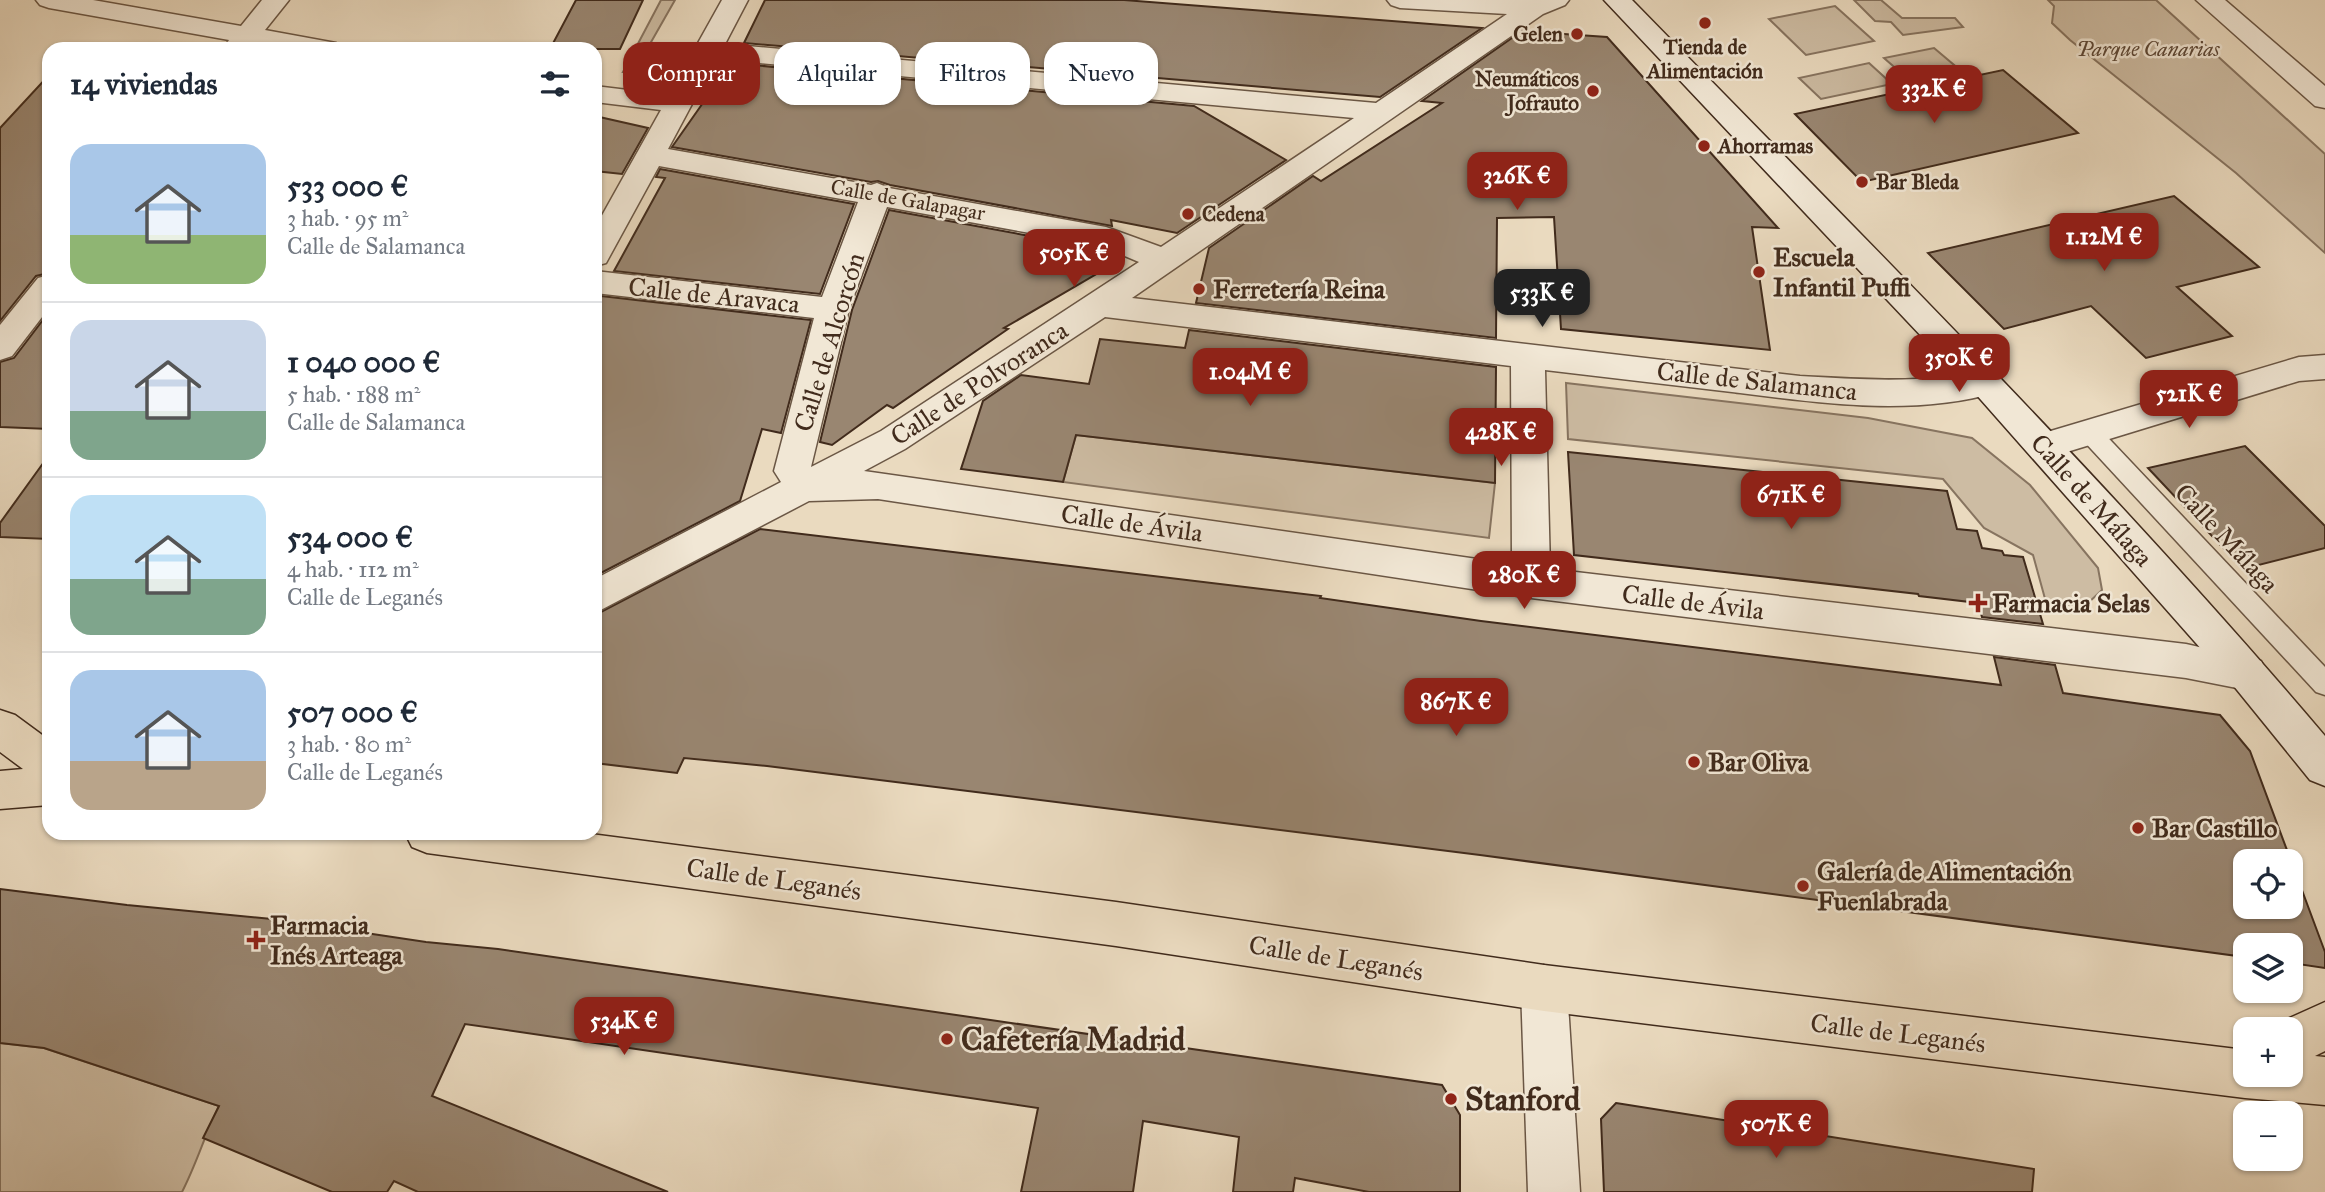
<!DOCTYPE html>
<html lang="es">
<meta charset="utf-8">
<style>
:root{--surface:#fff;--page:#f6f6f7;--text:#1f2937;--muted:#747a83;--line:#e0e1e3;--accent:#8f2418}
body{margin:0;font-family:"IM FELL Great Primer",serif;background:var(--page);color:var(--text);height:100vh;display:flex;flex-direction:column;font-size:26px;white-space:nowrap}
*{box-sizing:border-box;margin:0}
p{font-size:23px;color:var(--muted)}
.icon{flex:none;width:38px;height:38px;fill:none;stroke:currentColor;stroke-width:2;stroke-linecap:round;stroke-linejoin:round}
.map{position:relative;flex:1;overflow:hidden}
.drawer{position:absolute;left:42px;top:42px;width:560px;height:798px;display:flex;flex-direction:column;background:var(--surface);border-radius:21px;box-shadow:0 2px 5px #0004}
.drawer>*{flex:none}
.banner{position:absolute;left:623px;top:42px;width:665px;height:63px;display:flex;gap:14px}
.fabs{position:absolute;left:2233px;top:849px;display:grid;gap:14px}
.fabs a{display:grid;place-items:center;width:70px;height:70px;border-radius:14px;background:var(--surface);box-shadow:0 2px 5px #0004;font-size:35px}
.price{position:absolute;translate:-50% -60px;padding:0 16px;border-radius:14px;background:var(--accent);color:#fff;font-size:23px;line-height:46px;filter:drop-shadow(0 2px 4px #0008)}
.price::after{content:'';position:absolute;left:50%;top:42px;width:21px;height:16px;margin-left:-10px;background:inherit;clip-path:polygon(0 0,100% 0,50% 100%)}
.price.active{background:#222;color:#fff}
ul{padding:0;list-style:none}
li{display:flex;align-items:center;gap:21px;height:175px;padding:0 28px}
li+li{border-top:2px solid var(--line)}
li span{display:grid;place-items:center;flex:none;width:196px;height:140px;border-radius:21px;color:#555}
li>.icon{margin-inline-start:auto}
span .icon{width:84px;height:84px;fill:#fffc;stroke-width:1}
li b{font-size:30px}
h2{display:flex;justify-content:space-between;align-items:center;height:84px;padding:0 28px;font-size:30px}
.tag{padding:0 24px;border-radius:21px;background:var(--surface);box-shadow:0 2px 5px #0004;font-size:24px;line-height:63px}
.tag.active{background:var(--accent);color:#fff}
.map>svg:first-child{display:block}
.green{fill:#cdbca3;stroke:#877460;stroke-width:2}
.building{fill:#998671;stroke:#412b1c;stroke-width:2;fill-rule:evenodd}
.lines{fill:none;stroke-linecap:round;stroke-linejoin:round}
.service-casing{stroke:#6b5745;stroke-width:3}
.minor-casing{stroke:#6b5745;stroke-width:3}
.secondary-casing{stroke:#412b1c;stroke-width:3}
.primary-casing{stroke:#412b1c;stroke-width:3}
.service{fill:#f1e7d5;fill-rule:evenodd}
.minor{fill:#f1e7d5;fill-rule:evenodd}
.secondary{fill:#f1e7d5;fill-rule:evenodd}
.primary{fill:#eadabf;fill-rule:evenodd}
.poi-dot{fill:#8f2418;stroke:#f1e7d5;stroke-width:2.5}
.labels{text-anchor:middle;stroke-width:5;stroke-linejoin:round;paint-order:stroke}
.far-poi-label{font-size:21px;font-weight:bold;fill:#412b1c;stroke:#f1e7d5;text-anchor:start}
.far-park-label{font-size:21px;font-style:italic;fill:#5d4837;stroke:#f1e7d5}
.far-street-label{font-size:21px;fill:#412b1c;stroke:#f1e7d5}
.poi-label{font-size:26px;font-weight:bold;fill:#412b1c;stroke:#f1e7d5;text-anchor:start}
.street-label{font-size:26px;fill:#412b1c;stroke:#f1e7d5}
.near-poi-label{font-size:32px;font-weight:bold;fill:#412b1c;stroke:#f1e7d5;text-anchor:start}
</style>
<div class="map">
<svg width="2325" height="1192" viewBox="0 0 2325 1192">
<rect width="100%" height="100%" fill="#eadabf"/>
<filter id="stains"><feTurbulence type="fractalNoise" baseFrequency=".00286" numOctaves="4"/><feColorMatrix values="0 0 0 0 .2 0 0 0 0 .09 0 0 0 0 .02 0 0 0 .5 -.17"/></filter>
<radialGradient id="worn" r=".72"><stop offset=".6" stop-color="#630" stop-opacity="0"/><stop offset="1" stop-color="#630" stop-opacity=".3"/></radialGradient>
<g class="green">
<polygon points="661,0 675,0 634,72 623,72"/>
<polygon points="1854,0 1881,0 1902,18 1955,18 1963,27 1903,35 1891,22 1875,21"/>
<polygon points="2048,0 2156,0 2325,154 2325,253 2236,173 2070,40 2052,23 2054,6"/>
<polygon points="1835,6 1874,41 1806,55 1769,19"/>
<polygon points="1934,48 1960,70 1909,80 1884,58"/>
<polygon points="1869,63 1892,84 1821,99 1799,78"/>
<polygon points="1566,383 1868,418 1972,438 2030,485 2098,568 2102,590 2087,604 2047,606 2033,555 1984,528 1943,479 1568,439"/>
<polygon points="1076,435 1495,483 1489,538 1063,482"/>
<path d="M0 1043 44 1048 219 1106C205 1134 197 1163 182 1192H0Z"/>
</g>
<g class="building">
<polygon points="576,0 643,0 620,49 550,49"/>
<polygon points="765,0 1124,0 1482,28 1380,97 744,43"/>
<polygon points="1522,31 1607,37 1778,228 1752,227 1770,350 1561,329 1554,217 1497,218 1496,338 1196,303 1209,248 1313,176 1321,181 1442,103 1422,101"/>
<polygon points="731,63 1194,106 1286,160 1177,233 1111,220 1112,226 890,185 878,181 871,182 672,147"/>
<polygon points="2003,70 2078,133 1862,182 1795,114"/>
<polygon points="49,75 49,273 36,276 0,321 0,128"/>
<polygon points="595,116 648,128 622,174 595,171"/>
<polygon points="660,169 854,204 820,294 614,271 665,178 656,177"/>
<polygon points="2174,196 2259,267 2177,287 2232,336 2146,358 2091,306 2004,329 1928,253"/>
<polygon points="889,210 1100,249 1116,255 1117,262 1004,328 1008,329 893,408 887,405 832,445 820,442 852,310"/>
<polygon points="601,296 811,320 781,433 762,429 740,501 595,576 595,307"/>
<polygon points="49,312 49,429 0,427 0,362 14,358"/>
<polygon points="1189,330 1496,367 1495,483 1076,435 1063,482 961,469 983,401 1021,375 1089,384 1100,339 1185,348"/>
<polygon points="2245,446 2325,526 2325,548 2243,569 2148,468"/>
<polygon points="1568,452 1947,491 1957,529 1977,531 1982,548 2002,551 2004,555 2023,557 2043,624 1982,617 1978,603 1919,596 1918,594 1574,555"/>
<polygon points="49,455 49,539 0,537 0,523"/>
<path d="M760 529 1321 596 1320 598 1481 621 2001 685 1994 657 2055 665 2063 693 2220 715 2250 751 2325 952V968L2291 963V945H2245V957L1480 855 767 766 684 758 677 773 595 763V615ZM2245 861H2291V906H2245Z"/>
<polygon points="0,889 127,905 272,919 426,942 498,949 1442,1085 1460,1115 1460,1192 1369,1192 1295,1178 1293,1192 1233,1192 1239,1137 1143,1121 1133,1192 1021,1192 1038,1108 465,1024 432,1096 668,1192 418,1192 394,1181 387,1192 332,1192 203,1138 219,1106 44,1048 0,1043"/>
<polygon points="1616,1103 2034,1169 2032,1192 1604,1192 1601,1119"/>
</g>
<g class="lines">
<defs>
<polygon id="service" points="2088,423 2096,425 2325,667 2325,695 2316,692 2080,437 2077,431 2080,425"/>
<g id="minor">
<polygon points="36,0 93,0 241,26 262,0 289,0 265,30 336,43 339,49 281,49 254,44 250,49 223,49 229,40 49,8 40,5"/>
<path d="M722 0H748L725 44 1376 103 1507 14 1400 8 1391 5 1387 0H1569L1565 5 1543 14 1132 298 1800 376C1839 378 1877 381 1916 379 1942 378 1974 367 1998 374L2003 383 1998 392C1913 417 1818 403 1732 392 1669 385 1607 377 1545 370L1550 569 2186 644 2261 661 2267 673 2261 685 2247 690 2186 678 1531 598 878 499 809 501 595 613V579L781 482 774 471 814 318 595 293V271L822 297 858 202 659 166 606 263 595 266V228L661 110 595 102V86L669 95ZM716 59 1354 118 1161 247 1106 227 889 188 877 183 871 185 668 149ZM887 207 1101 246 1139 262 881 431 811 467 849 309ZM1105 317 1511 366 1512 564 864 471 905 449Z"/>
<polygon points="2196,0 2225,0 2325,86 2325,108 2315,106"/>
<polygon points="49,275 49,308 12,356 0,360 0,325 38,278"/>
<polygon points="2325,355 2325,379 2299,381 2044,459 2032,455 2026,446 2032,437 2044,433 2299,357"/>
<polygon points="1544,965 1561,972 1567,988 1580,1192 1528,1192 1521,988 1527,972"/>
</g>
<path id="secondary" d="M1604 0H1632C1867 241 2107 479 2325 736V786L2310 780 2233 685 1974 392Z"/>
<g id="primary">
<polygon points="0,710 15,715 49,740 49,805 0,809 0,771 23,769 0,752"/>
<polygon points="405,833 583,833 1116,902 1544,965 2245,1050 2245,1074 2291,1074 2291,1029 2272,1029 2274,1025 2325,1002 2325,1051 2315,1056 2325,1057 2325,1105 2245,1098 1544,1011 1116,946 427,853 412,847"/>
</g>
</defs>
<use href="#service" class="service-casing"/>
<use href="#minor" class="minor-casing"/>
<use href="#secondary" class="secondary-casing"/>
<use href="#primary" class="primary-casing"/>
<use href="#service" class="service"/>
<use href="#minor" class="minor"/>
<use href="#secondary" class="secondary"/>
<use href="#primary" class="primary"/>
</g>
<g class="poi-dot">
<circle cx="1705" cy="23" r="7"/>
<circle cx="1577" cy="34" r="7"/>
<circle cx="1593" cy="91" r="7"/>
<circle cx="1704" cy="146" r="7"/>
<circle cx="1862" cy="182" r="7"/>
<circle cx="1188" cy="214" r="7"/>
<circle cx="1759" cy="272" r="7"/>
<circle cx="1199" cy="289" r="7"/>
<path d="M1974.5 592.5h7v7h7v7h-7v7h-7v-7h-7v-7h7z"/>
<circle cx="1694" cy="762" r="7"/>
<circle cx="2138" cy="828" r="7"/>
<circle cx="1803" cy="886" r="7"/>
<path d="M252.5 929.5h7v7h7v7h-7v7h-7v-7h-7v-7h7z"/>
<circle cx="947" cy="1039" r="7"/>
<circle cx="1451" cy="1099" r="7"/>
</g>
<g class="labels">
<g class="far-poi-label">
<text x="1563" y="41" text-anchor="end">Gelen</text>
<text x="1705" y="54" text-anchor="middle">Tienda de<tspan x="1705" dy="24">Alimentación</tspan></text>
<text x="1579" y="86" text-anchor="end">Neumáticos<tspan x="1579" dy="24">Jofrauto</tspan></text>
<text x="1718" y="153">Ahorramas</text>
<text x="1876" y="189">Bar Bleda</text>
<text x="1202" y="221">Cedena</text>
</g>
<g class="far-park-label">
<text x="2148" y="56">Parque Canarias</text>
</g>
<g class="far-street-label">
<text transform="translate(908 200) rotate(10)" y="7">Calle de Galapagar</text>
</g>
<g class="poi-label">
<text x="1773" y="266">Escuela<tspan x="1773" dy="30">Infantil Puffi</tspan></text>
<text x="1213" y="298">Ferretería Reina</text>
<text x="1992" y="612">Farmacia Selas</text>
<text x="1708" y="771">Bar Oliva</text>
<text x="2152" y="837">Bar Castillo</text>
<text x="1817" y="880">Galería de Alimentación<tspan x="1817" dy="30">Fuenlabrada</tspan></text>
<text x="270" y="934">Farmacia<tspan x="270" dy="30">Inés Arteaga</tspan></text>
</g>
<g class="street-label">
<text transform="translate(714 295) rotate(6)" y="9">Calle de Aravaca</text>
<text transform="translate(829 342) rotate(-73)" y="9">Calle de Alcorcón</text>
<text transform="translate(1757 381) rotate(6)" y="9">Calle de Salamanca</text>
<text transform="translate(979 383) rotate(-33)" y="9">Calle de Polvoranca</text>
<text transform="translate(2092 500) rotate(48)" y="9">Calle de Málaga</text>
<text transform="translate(1132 523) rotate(8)" y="9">Calle de Ávila</text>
<text transform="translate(2227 538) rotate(47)" y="9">Calle Málaga</text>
<text transform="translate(1693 602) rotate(7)" y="9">Calle de Ávila</text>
<text transform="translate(774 879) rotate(8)" y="9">Calle de Leganés</text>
<text transform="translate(1336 958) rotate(9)" y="9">Calle de Leganés</text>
<text transform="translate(1898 1033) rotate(7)" y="9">Calle de Leganés</text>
</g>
<g class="near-poi-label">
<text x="961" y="1050">Cafetería Madrid</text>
<text x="1465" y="1110">Stanford</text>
</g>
</g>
<rect width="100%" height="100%" filter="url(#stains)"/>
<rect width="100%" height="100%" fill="url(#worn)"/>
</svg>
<div class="fabs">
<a><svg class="icon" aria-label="locate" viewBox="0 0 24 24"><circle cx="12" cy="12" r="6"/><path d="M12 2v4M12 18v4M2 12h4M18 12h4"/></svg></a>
<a><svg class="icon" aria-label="layers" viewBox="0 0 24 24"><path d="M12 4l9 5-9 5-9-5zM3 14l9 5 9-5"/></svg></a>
<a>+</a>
<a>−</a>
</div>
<b class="price" style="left:1934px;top:125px">332K €</b>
<b class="price" style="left:1517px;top:212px">326K €</b>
<b class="price" style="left:2104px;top:273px">1.12M €</b>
<b class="price" style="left:1074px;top:289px">505K €</b>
<b class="price active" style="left:1542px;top:329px">533K €</b>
<b class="price" style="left:1959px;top:394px">350K €</b>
<b class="price" style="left:1250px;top:408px">1.04M €</b>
<b class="price" style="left:2189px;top:430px">521K €</b>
<b class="price" style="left:1501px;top:468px">428K €</b>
<b class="price" style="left:1791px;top:531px">671K €</b>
<b class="price" style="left:1524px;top:611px">280K €</b>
<b class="price" style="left:1456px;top:738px">867K €</b>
<b class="price" style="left:624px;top:1057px">534K €</b>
<b class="price" style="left:1776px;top:1160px">507K €</b>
<div class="banner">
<a class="tag active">Comprar</a>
<a class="tag">Alquilar</a>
<a class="tag">Filtros</a>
<a class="tag">Nuevo</a>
</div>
<section class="drawer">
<h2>14 viviendas<svg class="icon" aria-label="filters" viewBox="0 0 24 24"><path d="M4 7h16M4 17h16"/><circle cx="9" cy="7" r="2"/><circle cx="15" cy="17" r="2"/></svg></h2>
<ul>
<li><span style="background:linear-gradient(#a9c7e8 65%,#8fb573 0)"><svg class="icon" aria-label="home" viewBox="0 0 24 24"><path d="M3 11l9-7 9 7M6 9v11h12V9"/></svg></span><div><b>533 000 €</b><p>3 hab. · 95 m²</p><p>Calle de Salamanca</p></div></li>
<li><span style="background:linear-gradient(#c9d6e8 65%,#7fa58c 0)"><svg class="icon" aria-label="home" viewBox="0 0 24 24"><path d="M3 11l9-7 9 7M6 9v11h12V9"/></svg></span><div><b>1 040 000 €</b><p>5 hab. · 188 m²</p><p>Calle de Salamanca</p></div></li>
<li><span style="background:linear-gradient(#bfe0f5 60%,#7fa58c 0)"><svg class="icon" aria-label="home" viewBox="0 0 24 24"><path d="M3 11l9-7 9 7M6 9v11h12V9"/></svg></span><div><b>534 000 €</b><p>4 hab. · 112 m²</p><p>Calle de Leganés</p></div></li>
<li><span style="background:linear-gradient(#a9c7e8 65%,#b9a48a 0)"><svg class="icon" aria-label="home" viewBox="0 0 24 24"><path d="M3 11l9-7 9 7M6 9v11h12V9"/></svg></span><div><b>507 000 €</b><p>3 hab. · 80 m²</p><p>Calle de Leganés</p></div></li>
</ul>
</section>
</div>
